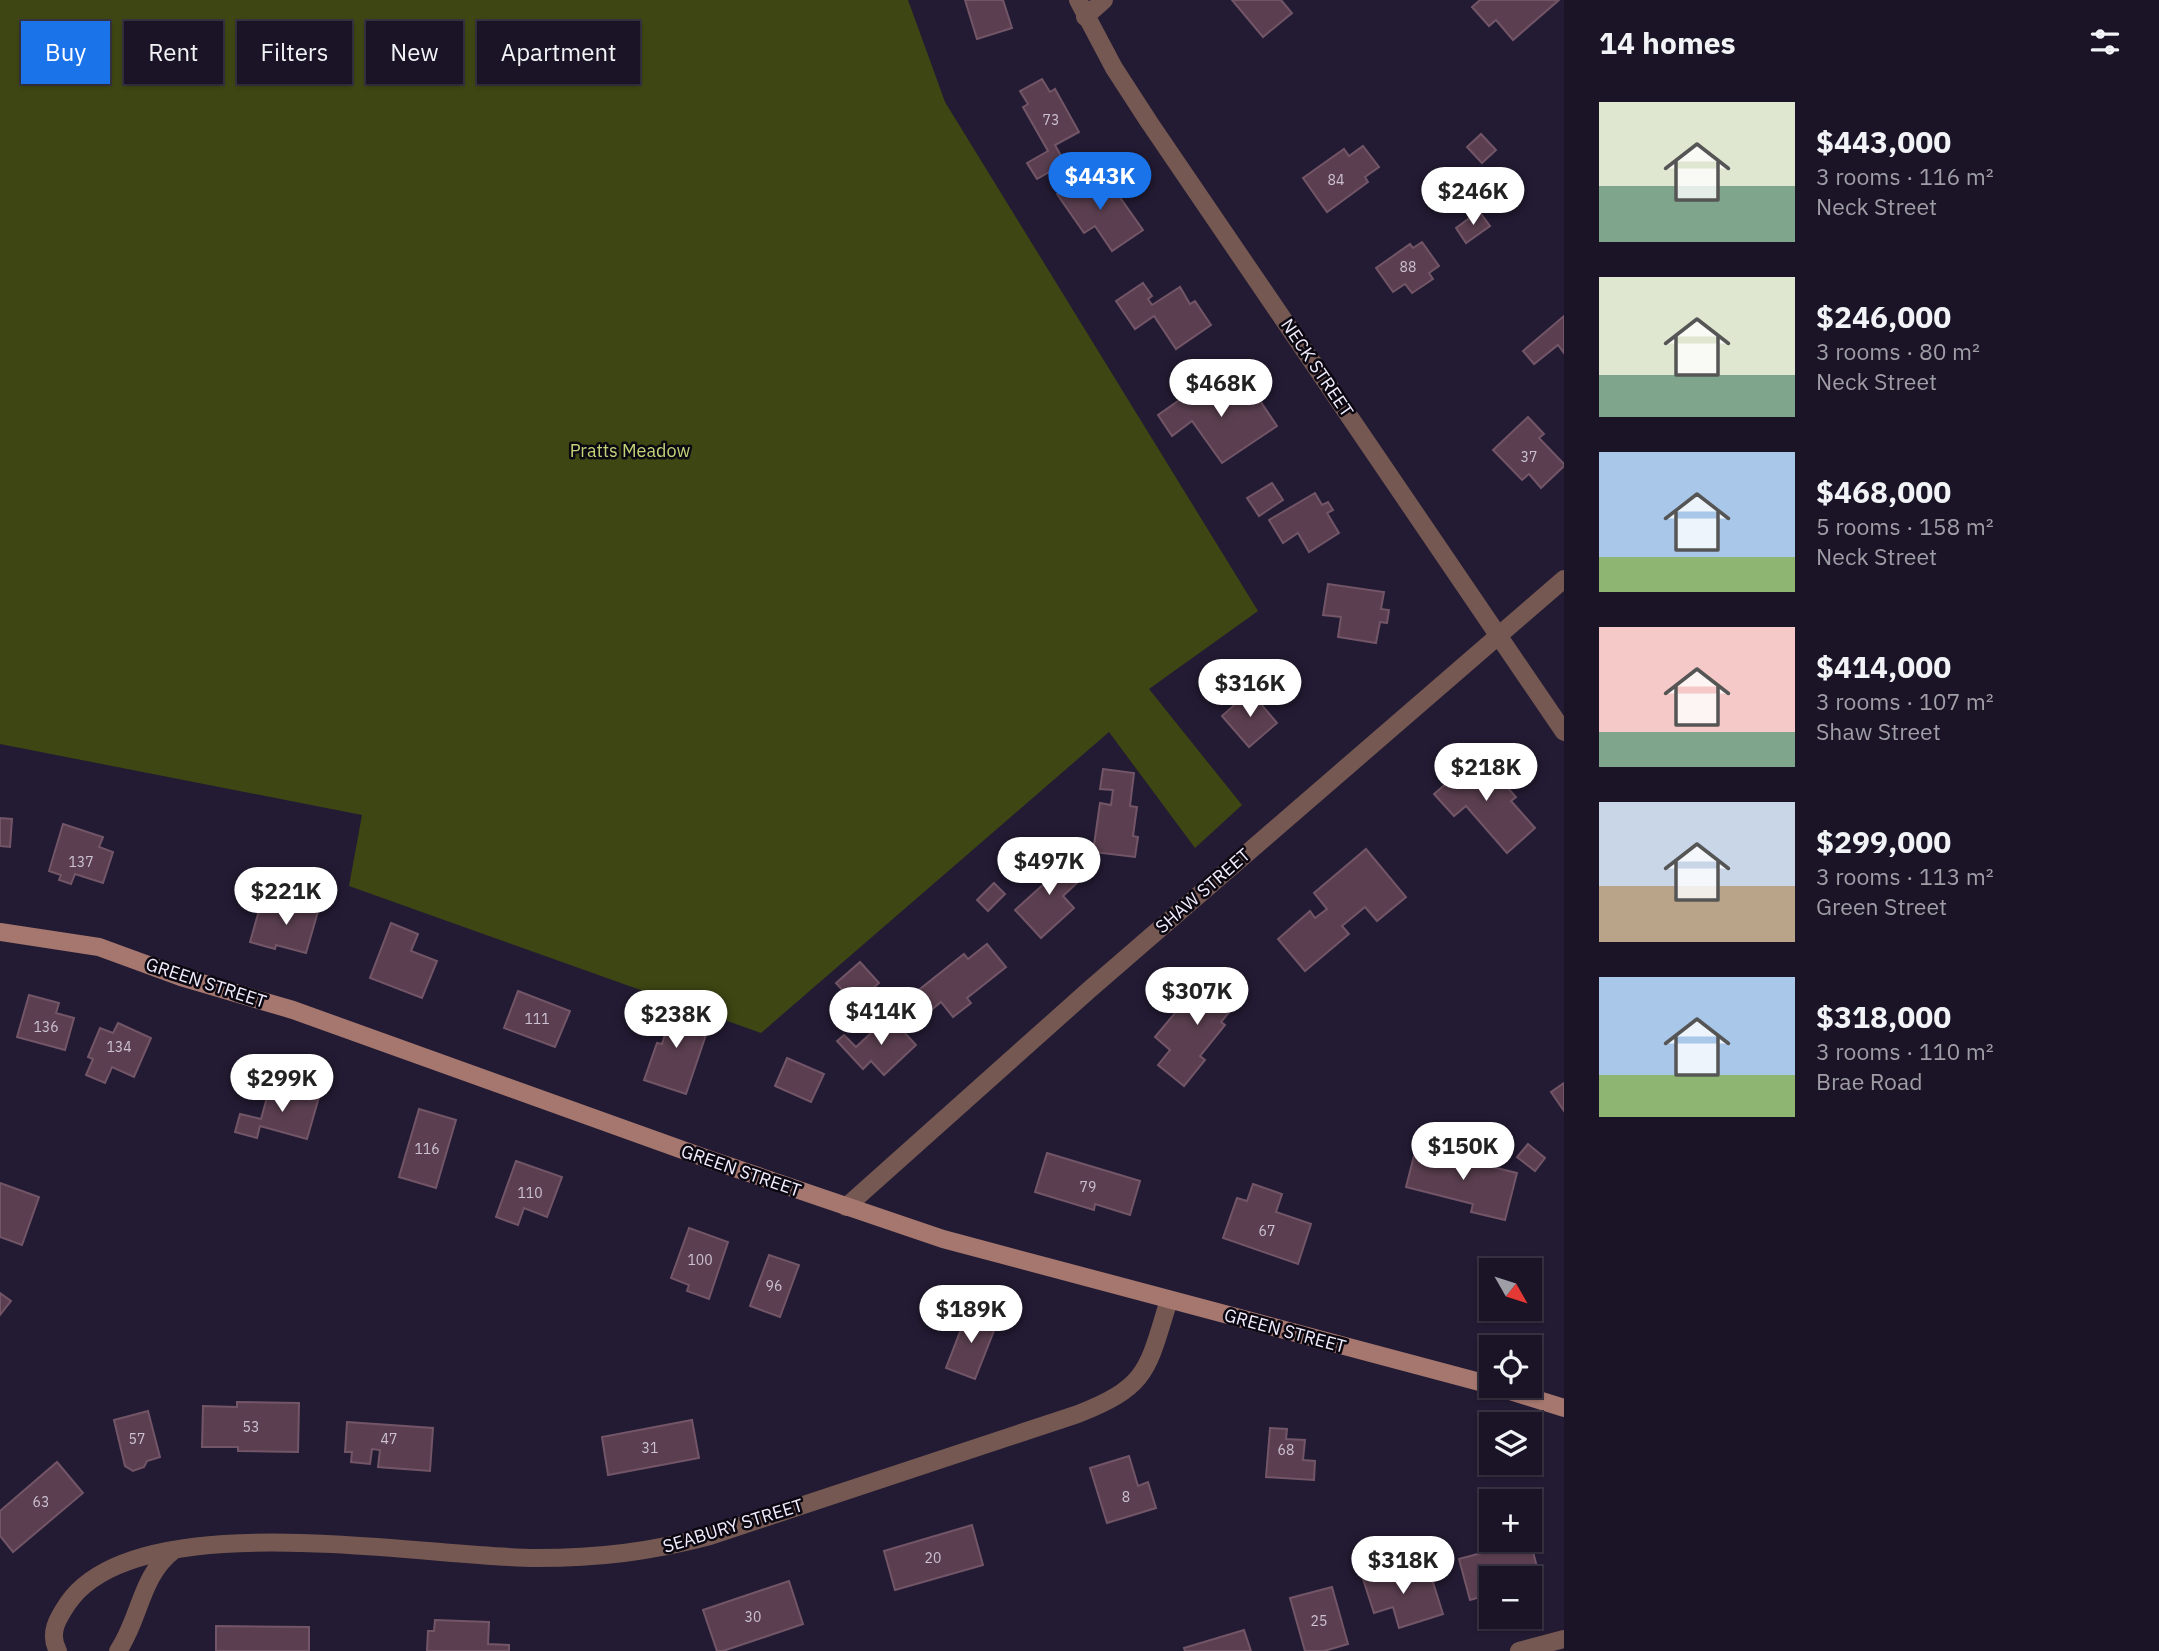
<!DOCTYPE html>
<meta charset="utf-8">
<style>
:root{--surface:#1a1426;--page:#231d2e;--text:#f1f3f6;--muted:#9f9ea7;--line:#383343;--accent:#1a73e8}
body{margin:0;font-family:"IBM Plex Sans",sans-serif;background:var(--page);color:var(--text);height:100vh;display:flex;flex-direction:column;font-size:26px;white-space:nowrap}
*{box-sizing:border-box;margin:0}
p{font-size:23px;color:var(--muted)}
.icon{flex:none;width:38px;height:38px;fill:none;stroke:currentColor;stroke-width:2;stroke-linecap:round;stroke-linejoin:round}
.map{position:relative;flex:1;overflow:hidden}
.side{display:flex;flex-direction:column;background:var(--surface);width:595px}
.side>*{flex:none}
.guide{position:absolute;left:21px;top:21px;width:665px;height:63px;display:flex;gap:14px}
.needle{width:46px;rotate:129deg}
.fabs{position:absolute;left:1479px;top:1258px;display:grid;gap:14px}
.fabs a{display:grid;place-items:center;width:63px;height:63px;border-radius:0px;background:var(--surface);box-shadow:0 2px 5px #0004,0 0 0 2px var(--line);font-size:35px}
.price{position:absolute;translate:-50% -60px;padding:0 16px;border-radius:24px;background:#fff;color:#222;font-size:23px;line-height:46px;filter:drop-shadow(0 2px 4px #0008)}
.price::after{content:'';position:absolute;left:50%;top:42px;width:21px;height:16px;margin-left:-10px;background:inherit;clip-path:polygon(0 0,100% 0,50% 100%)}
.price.current{background:var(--accent);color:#fff}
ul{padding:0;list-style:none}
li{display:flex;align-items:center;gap:21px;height:175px;padding:0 35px}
li span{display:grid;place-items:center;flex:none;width:196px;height:140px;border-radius:0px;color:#555}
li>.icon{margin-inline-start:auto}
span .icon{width:84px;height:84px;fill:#fffc;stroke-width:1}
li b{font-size:30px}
h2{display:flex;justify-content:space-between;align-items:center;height:84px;padding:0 35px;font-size:30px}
.tag{padding:0 24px;border-radius:0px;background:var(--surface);box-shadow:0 2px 5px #0004,0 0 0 2px var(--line);font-size:24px;line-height:63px}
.tag.current{background:var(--accent);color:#fff}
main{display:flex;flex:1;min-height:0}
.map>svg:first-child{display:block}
.green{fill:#3e4613}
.building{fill:#5b3f50;stroke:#725566;stroke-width:2}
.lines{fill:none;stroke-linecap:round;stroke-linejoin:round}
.street{stroke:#755852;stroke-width:18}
.secondary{stroke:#a5776f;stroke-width:18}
.labels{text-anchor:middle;stroke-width:5;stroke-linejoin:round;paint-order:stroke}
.number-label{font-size:14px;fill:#ccc2d2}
.street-label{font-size:18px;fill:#f2edfe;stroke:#0b0812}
.park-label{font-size:18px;fill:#c3d377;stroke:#0b0812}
</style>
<main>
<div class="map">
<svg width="1564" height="1651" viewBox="0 0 1564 1651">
<rect width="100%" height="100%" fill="#231b33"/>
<polygon class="green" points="0,0 908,0 945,102 1258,611 1149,689 1242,805 1195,848 1109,732 761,1033 349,886 362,815 0,744"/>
<g class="building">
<polygon points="965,0 1003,0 1012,28 977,39"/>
<polygon points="1232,0 1281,0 1292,13 1263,37"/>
<polygon points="1480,0 1559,0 1513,40 1496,20 1489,26 1472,7"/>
<polygon points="1042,79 1050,92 1055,89 1079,132 1055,145 1065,163 1037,179 1027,163 1048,151 1023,107 1028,104 1020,91"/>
<polygon points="1481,134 1496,150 1482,163 1467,147"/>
<polygon points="1363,146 1379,167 1365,177 1368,182 1327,212 1303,178 1344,149 1349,156"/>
<polygon points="1089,172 1105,196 1114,189 1143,230 1112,251 1095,226 1084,233 1057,194"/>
<polygon points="1479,211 1490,226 1466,243 1456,228"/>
<polygon points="1422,242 1439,266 1429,273 1433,279 1412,293 1405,284 1393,292 1376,268 1410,244 1413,248"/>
<polygon points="1143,283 1152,296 1148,299 1152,305 1180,287 1190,304 1195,301 1211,325 1176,349 1154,316 1135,329 1116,301"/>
<polygon points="1564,316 1564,353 1558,345 1534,364 1523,351"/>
<polygon points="1208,380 1218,396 1214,398 1220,406 1250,386 1277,426 1222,463 1192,421 1172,436 1158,415"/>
<polygon points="1528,417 1544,434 1539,438 1564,464 1564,466 1541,488 1529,474 1522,480 1493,450"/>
<polygon points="1272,483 1283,500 1259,516 1247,498"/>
<polygon points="1315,493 1322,505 1328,502 1333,510 1327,513 1339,533 1309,552 1298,533 1283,543 1269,520"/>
<polygon points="1328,584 1384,592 1381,609 1389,610 1387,623 1380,622 1376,643 1338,637 1341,617 1323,615"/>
<polygon points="1250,691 1277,723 1249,747 1222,716"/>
<polygon points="1479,755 1516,797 1511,801 1535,828 1507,853 1466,806 1454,816 1434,794"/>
<polygon points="1103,769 1134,773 1130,806 1137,807 1133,836 1138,837 1135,857 1093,852 1100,803 1111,805 1113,790 1100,789"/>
<polygon points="0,818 12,819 10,847 0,846"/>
<polygon points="63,824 103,837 99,847 113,852 103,883 75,874 71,884 59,880 61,875 49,871"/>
<polygon points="1366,849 1406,897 1377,921 1365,907 1342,926 1349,934 1305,971 1278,939 1310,911 1315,918 1327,909 1314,893"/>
<polygon points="1052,852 1079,881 1063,896 1074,908 1041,938 1015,910 1046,882 1034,869"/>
<polygon points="994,883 1005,894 988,911 977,900"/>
<polygon points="294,900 319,908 306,953 276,945 275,949 250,942 260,907 289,915"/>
<polygon points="391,923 418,934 411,951 437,961 422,998 370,978"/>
<polygon points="987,944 1006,967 967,998 971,1003 953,1017 941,1002 930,1011 915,993 964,954 968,959"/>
<polygon points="860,962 879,983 855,1004 836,983"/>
<polygon points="1216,971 1244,994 1221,1022 1225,1025 1200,1056 1205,1060 1184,1086 1158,1065 1170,1050 1155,1037 1190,995 1194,999"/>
<polygon points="518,991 570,1011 555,1047 504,1028"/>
<polygon points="29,995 59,1003 56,1013 74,1018 65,1050 17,1037"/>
<polygon points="674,1011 710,1023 686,1094 644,1080 657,1043 662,1044 665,1034 645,1028 650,1013 671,1020"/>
<polygon points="889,1016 916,1045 884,1075 871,1061 863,1069 837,1041 844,1035 856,1047"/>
<polygon points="118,1023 151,1038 134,1077 112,1067 105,1083 86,1075 93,1059 88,1057 100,1028 113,1033"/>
<polygon points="787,1058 824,1074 811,1102 775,1086"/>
<polygon points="271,1083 319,1097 307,1139 260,1126 257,1138 235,1132 240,1114 261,1119"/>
<polygon points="1564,1083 1564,1111 1551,1092"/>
<polygon points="419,1109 456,1120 436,1188 399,1177"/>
<polygon points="1528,1144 1545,1158 1535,1171 1517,1157"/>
<polygon points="1416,1148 1517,1173 1505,1220 1471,1212 1473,1204 1406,1187"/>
<polygon points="1047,1153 1140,1181 1130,1215 1095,1204 1094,1210 1035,1192"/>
<polygon points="516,1161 562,1177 547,1217 524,1208 518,1225 496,1217"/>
<polygon points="0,1183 39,1197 22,1245 0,1237"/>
<polygon points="1253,1184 1282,1194 1276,1212 1311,1224 1298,1264 1223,1238 1237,1198 1247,1201"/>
<polygon points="689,1228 728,1242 709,1299 687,1291 689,1285 671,1278"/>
<polygon points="769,1255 799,1265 780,1317 750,1306"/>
<polygon points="0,1293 11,1301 0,1315"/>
<polygon points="968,1311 997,1323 975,1379 946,1368"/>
<polygon points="237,1402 299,1403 298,1452 238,1451 238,1447 202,1447 203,1406 237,1407"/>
<polygon points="148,1411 160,1457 147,1461 144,1467 133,1471 125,1466 114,1420"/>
<polygon points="692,1420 699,1458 608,1475 602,1437"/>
<polygon points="347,1422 433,1428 430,1471 378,1467 380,1450 372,1449 370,1464 351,1462 352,1452 345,1452"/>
<polygon points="1270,1428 1287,1429 1286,1439 1305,1440 1303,1460 1315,1461 1314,1480 1266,1477"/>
<polygon points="1129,1456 1138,1486 1148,1482 1156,1508 1107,1523 1090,1468"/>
<polygon points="57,1462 83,1493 13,1552 0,1536 0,1511"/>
<polygon points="972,1525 983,1565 895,1590 884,1551"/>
<polygon points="1530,1540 1539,1575 1524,1578 1491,1578 1491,1594 1470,1600 1459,1559"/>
<polygon points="1404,1566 1409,1583 1431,1576 1443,1614 1399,1628 1393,1607 1374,1613 1363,1579"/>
<polygon points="789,1581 803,1624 723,1651 717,1651 703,1610"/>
<polygon points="1332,1587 1348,1644 1324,1651 1305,1651 1290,1598"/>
<polygon points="435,1620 489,1622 488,1644 509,1645 509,1651 427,1651 428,1631 434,1631"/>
<polygon points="216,1626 309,1627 309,1651 216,1651"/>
<polygon points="1244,1630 1251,1651 1185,1651 1184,1648"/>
</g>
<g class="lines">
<g class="street">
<polyline points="1078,0 1114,68 1149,122 1564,732"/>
<polyline points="1085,17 1104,0"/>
<polyline points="846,1207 1089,990 1564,579"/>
<path d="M58 1651C48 1633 58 1618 68 1603 138 1502 426 1558 536 1558 599 1558 649 1552 710 1536L1078 1414C1149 1386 1147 1370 1169 1300"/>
<path d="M118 1651C141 1617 140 1576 174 1550"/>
<polyline points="1519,1651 1564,1639"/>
</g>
<g class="secondary">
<polyline points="0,932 99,947 181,977 293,1010 705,1158 943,1239 1491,1385"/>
<polyline points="1494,1386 1564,1408"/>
</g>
</g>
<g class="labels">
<g class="number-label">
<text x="1051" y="125">73</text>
<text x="1336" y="185">84</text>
<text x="1408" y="272">88</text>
<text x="1529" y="462">37</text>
<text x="81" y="867">137</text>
<text x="537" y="1024">111</text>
<text x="46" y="1032">136</text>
<text x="119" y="1052">134</text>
<text x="427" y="1154">116</text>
<text x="1088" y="1192">79</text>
<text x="530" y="1198">110</text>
<text x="1267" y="1236">67</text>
<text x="700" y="1265">100</text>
<text x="774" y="1291">96</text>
<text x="251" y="1432">53</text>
<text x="137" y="1444">57</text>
<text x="389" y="1444">47</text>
<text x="650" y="1453">31</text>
<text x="1286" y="1455">68</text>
<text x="1126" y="1502">8</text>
<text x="41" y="1507">63</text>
<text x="933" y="1563">20</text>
<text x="753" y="1622">30</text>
<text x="1319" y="1626">25</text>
</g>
<g class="street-label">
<text transform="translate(1317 368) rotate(56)" y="6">NECK STREET</text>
<text transform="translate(1203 891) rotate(-41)" y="6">SHAW STREET</text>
<text transform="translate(206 983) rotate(18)" y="6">GREEN STREET</text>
<text transform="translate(741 1171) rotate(19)" y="6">GREEN STREET</text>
<text transform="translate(1285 1331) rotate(15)" y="6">GREEN STREET</text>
<text transform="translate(733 1526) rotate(-17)" y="6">SEABURY STREET</text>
</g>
<g class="park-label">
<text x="630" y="457">Pratts Meadow</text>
</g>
</g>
</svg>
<div class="fabs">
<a><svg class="needle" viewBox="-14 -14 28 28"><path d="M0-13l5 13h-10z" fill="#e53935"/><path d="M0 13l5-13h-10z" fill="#9f9ea7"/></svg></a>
<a><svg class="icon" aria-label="locate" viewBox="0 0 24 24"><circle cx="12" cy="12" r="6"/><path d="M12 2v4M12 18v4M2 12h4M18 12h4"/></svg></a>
<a><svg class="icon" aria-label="layers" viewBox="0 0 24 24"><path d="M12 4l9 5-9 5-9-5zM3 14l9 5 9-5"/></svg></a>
<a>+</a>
<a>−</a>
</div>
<b class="price current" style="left:1100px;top:212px">$443K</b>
<b class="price" style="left:1473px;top:227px">$246K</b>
<b class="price" style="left:1221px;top:419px">$468K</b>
<b class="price" style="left:1250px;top:719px">$316K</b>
<b class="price" style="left:1486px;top:803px">$218K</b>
<b class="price" style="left:1049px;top:897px">$497K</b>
<b class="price" style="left:286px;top:927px">$221K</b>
<b class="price" style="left:1197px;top:1027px">$307K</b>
<b class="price" style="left:881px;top:1047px">$414K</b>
<b class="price" style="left:676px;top:1050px">$238K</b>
<b class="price" style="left:282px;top:1114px">$299K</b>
<b class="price" style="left:1463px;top:1182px">$150K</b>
<b class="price" style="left:971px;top:1345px">$189K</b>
<b class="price" style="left:1403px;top:1596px">$318K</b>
<div class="guide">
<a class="tag current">Buy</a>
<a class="tag">Rent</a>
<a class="tag">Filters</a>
<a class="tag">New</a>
<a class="tag">Apartment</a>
</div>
</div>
<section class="side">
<h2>14 homes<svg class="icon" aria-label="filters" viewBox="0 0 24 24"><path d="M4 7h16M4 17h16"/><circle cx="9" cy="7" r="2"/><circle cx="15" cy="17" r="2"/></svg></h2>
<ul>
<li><span style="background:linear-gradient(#dfe7d0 60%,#7fa58c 0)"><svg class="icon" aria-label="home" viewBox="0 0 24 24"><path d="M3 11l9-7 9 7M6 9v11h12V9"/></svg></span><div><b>$443,000</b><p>3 rooms · 116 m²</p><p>Neck Street</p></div></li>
<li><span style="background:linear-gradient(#dfe7d0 70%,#7fa58c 0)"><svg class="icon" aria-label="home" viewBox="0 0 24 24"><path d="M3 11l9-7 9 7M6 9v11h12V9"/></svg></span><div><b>$246,000</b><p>3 rooms · 80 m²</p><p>Neck Street</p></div></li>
<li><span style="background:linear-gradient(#a9c7e8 75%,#8fb573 0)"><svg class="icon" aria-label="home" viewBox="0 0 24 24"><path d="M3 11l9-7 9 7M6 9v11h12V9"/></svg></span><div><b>$468,000</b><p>5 rooms · 158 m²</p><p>Neck Street</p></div></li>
<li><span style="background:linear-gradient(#f6c9c9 75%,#7fa58c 0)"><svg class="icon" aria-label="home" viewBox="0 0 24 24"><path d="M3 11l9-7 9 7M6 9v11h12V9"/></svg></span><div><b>$414,000</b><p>3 rooms · 107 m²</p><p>Shaw Street</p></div></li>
<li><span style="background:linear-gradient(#c9d6e8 60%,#b9a48a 0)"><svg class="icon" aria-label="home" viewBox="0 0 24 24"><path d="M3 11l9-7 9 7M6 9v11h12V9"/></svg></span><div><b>$299,000</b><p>3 rooms · 113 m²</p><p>Green Street</p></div></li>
<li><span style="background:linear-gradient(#a9c7e8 70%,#8fb573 0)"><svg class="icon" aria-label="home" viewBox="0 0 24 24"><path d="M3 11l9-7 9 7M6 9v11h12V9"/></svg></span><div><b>$318,000</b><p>3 rooms · 110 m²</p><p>Brae Road</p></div></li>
</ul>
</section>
</main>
